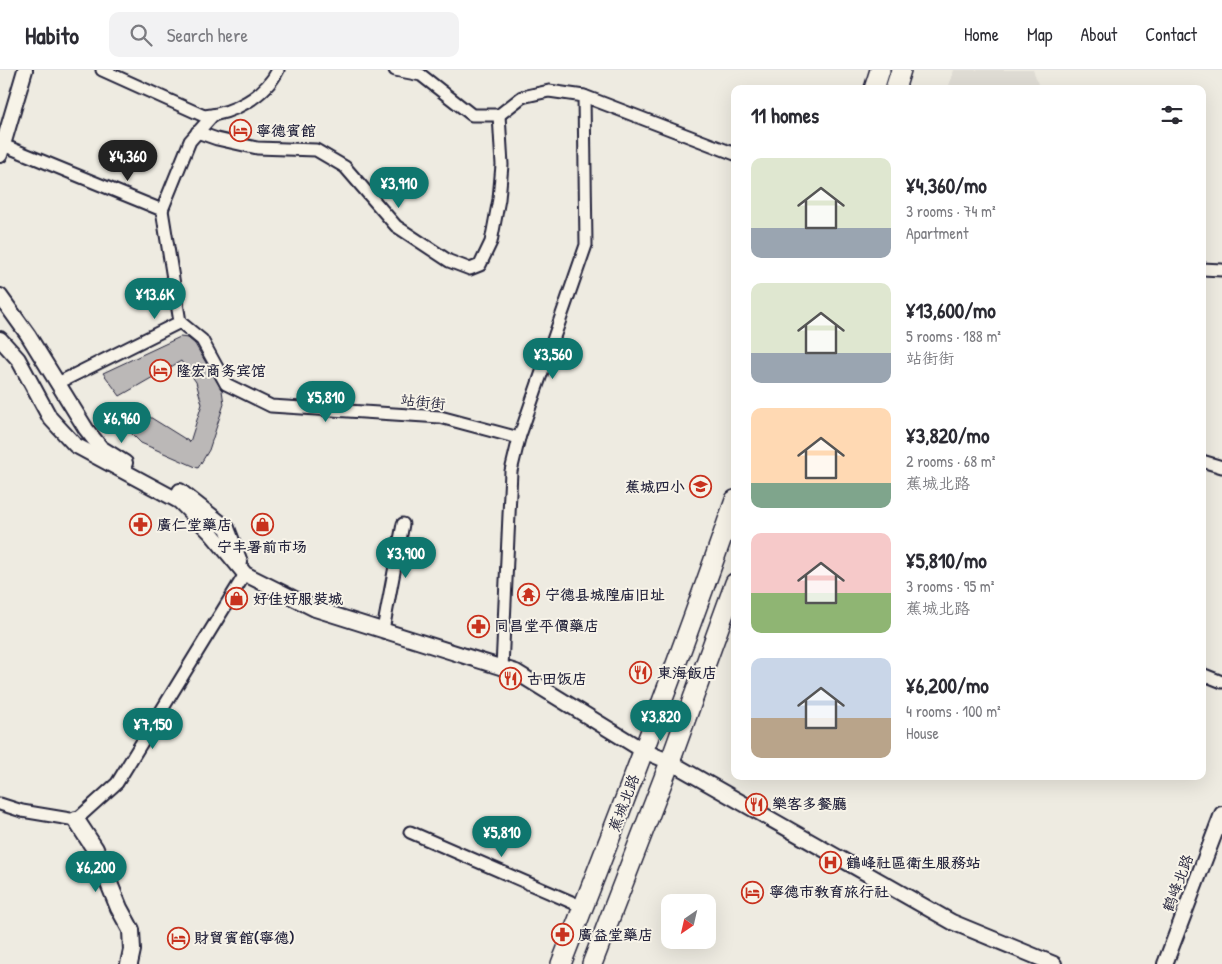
<!DOCTYPE html>
<meta charset="utf-8">
<style>
:root{--surface:#fff;--page:#f2f2f3;--text:#2b2b33;--muted:#7c7c81;--line:#e1e1e2;--accent:#0f766e}
body{margin:0;font-family:"Patrick Hand","LXGW WenKai TC",sans-serif;background:var(--page);color:var(--text);height:100vh;display:flex;flex-direction:column;font-size:19px;white-space:nowrap}
*{box-sizing:border-box;margin:0}
p{font-size:16px;color:var(--muted)}
.icon{flex:none;width:28px;height:28px;fill:none;stroke:currentColor;stroke-width:2;stroke-linecap:round;stroke-linejoin:round}
.map{position:relative;flex:1;overflow:hidden}
.details{position:absolute;left:731px;top:15px;width:475px;height:695px;display:flex;flex-direction:column;background:var(--surface);border-radius:10px;box-shadow:0 5px 20px #0002}
.details>*{flex:none}
.needle{width:32px;rotate:214deg}
.buttons{position:absolute;left:661px;top:824px;display:grid;gap:10px}
.buttons a{display:grid;place-items:center;width:55px;height:55px;border-radius:10px;background:var(--surface);box-shadow:0 5px 20px #0002;font-size:25px}
.price{position:absolute;translate:-50% -42px;padding:0 11px;border-radius:18px;background:var(--accent);color:#fff;font-size:16px;line-height:32px;filter:drop-shadow(0 1px 2px #0008)}
.price::after{content:'';position:absolute;left:50%;top:30px;width:15px;height:11px;margin-left:-8px;background:inherit;clip-path:polygon(0 0,100% 0,50% 100%)}
.price.current{background:#222;color:#fff}
ul{padding:0;list-style:none}
li{display:flex;align-items:center;gap:15px;height:125px;padding:0 20px}
li span{display:grid;place-items:center;flex:none;width:140px;height:100px;border-radius:10px;color:#555}
li>.icon{margin-inline-start:auto}
span .icon{width:60px;height:60px;fill:#fffc;stroke-width:1}
li b{font-size:21px}
h2{display:flex;justify-content:space-between;align-items:center;height:60px;padding:0 20px;font-size:21px}
header{display:flex;align-items:center;gap:30px;box-sizing:border-box;height:70px;padding:0 25px;background:var(--surface);border-bottom:1px solid var(--line)}
header strong{font-size:24px}
nav{display:flex;gap:28px;margin-inline-start:auto;font-size:18px}
.search{width:350px;height:45px;background:var(--page);display:flex;align-items:center;gap:12px;box-sizing:border-box;padding:0 18px;border-radius:10px;color:var(--muted);font-size:19px}
.map>svg:first-child{display:block}
.built{fill:#dfdcd4}
.building{fill:#bbb8b7;stroke:#22223b}
.lines{fill:none;stroke-linecap:round;stroke-linejoin:round}
.minor-casing{stroke:#22223b;stroke-width:15}
.tertiary-casing{stroke:#22223b;stroke-width:18}
.secondary-casing{stroke:#22223b;stroke-width:20}
.trunk-casing{stroke:#22223b;stroke-width:22}
.minor{stroke:#f7f3e8;stroke-width:11}
.tertiary{stroke:#f7f3e8;stroke-width:14}
.secondary{stroke:#f7f3e8;stroke-width:16}
.trunk{stroke:#f7f3e8;stroke-width:19}
.labels{text-anchor:middle;stroke-width:4;stroke-linejoin:round;paint-order:stroke}
.poi-label{font-size:15px;font-weight:bold;fill:#22223b;stroke:#f7f3e8;text-anchor:start}
.street-label{font-size:15px;fill:#22223b;stroke:#f7f3e8}
</style>
<header>
<strong>Habito</strong>
<div class="search"><svg class="icon" aria-label="search" viewBox="0 0 24 24"><circle cx="10" cy="10" r="6"/><path d="M15 15l6 6"/></svg>Search here</div>
<nav><a>Home</a><a>Map</a><a>About</a><a>Contact</a></nav>
</header>
<div class="map">
<svg width="1222" height="894" viewBox="0 0 1222 894">
<rect width="100%" height="100%" fill="#eeebe1"/>
<filter id="ink" filterUnits="userSpaceOnUse"><feTurbulence type="fractalNoise" baseFrequency=".02" numOctaves="2"/><feDisplacementMap in="SourceGraphic" scale="10" xChannelSelector="R" yChannelSelector="G"/><feConvolveMatrix kernelMatrix="1 2 1 2 8 2 1 2 1" color-interpolation-filters="sRGB"/></filter>
<g filter="url(#ink)">
<polygon class="built" points="954,0 1033,0 1040,19 948,19"/>
<polygon class="building" points="180,267 188,268 195,274 222,320 224,334 209,380 198,398 141,373 116,348 129,334 190,372 202,334 196,312 181,291 120,326 103,303"/>
<g class="lines">
<defs>
<g id="minor">
<path d="M102 0 204 46C233 44 265 26 278 0"/>
<polyline points="395,0 421,5 472,45 499,45 522,27 549,21 584,26 735,84"/>
<polyline points="197,62 217,69 257,78 316,80 345,97 396,156 449,191 470,199 480,195 491,172 499,129 502,95 499,45"/>
<polyline points="3,75 162,140 190,71 213,45"/>
<polyline points="1202,199 1222,200"/>
<polyline points="180,252 202,270 226,314 271,336 440,347 519,368"/>
<polyline points="58,313 180,252 162,140"/>
<polyline points="1202,391 1222,397"/>
<polyline points="383,560 403,454"/>
<polyline points="502,598 511,401 519,368 586,175 584,26"/>
<polyline points="1202,604 1222,612"/>
<polyline points="0,734 22,741 76,750 117,713 245,504"/>
<polyline points="410,762 583,837"/>
</g>
<g id="tertiary">
<polyline points="0,85 25,0"/>
<polyline points="0,226 28,265 86,359 101,378 125,393"/>
<polyline points="0,269 18,289 50,348 75,375 179,431 211,463 245,504 315,539 516,602 644,681 670,692 952,852 1054,894"/>
<polyline points="180,421 227,458 240,492"/>
<polyline points="1165,894 1222,744"/>
</g>
<polyline id="secondary" points="76,750 95,779 119,838 131,860 132,880 129,894"/>
<g id="trunk">
<polyline points="874,19 880,0"/>
<polyline points="895,19 901,0"/>
<path d="M561 894C621 740 681 586 735 430"/>
<polyline points="592,894 670,692 735,513"/>
</g>
</defs>
<use href="#minor" class="minor-casing"/>
<use href="#tertiary" class="tertiary-casing"/>
<use href="#secondary" class="secondary-casing"/>
<use href="#trunk" class="trunk-casing"/>
<use href="#minor" class="minor"/>
<use href="#tertiary" class="tertiary"/>
<use href="#secondary" class="secondary"/>
<use href="#trunk" class="trunk"/>
</g>
</g>
<defs>
<symbol id="hotel-ring" viewBox="-11 -11 22 22"><circle r="9.5" fill="#f7f3e8" stroke="#c8321e" stroke-width="1.5"/><path d="M-6-4.5h1.5V1H6V5H4.5V3h-9V5H-6ZM-4 0a1.8 1.8 0 1 1 3.6 0ZM.5 0V-2.5h3Q6-2.5 6 0Z" fill="#c8321e"/></symbol>
<symbol id="school-ring" viewBox="-11 -11 22 22"><circle r="9.5" fill="#f7f3e8" stroke="#c8321e" stroke-width="1.5"/><path d="M0-5L7-2L0 1L-7-2ZM-4 1L0 2.5L4 1V4Q0 6-4 4Z" fill="#c8321e"/></symbol>
<symbol id="shop-ring" viewBox="-11 -11 22 22"><circle r="9.5" fill="#f7f3e8" stroke="#c8321e" stroke-width="1.5"/><path d="M-5-2.5h2.3a2.7 3.5 0 0 1 5.4 0H5L5.5 6h-11ZM-1.5-2.5h3a1.5 2.3 0 0 0-3 0Z" fill="#c8321e"/></symbol>
<symbol id="pharmacy-ring" viewBox="-11 -11 22 22"><circle r="9.5" fill="#f7f3e8" stroke="#c8321e" stroke-width="1.5"/><path d="M-2-6h4v4h4v4h-4v4h-4v-4h-4v-4h4Z" fill="#c8321e"/></symbol>
<symbol id="temple-ring" viewBox="-11 -11 22 22"><circle r="9.5" fill="#f7f3e8" stroke="#c8321e" stroke-width="1.5"/><path d="M0-6L5-2H3V0L6.5 2.5H4V6H1.5V3h-3V6H-4V2.5H-6.5L-3 0V-2H-5Z" fill="#c8321e"/></symbol>
<symbol id="restaurant-ring" viewBox="-11 -11 22 22"><circle r="9.5" fill="#f7f3e8" stroke="#c8321e" stroke-width="1.5"/><path d="M-5-6h1v4h1v-4h1v4h1v-4h1v5L-1.5 .5V6h-2V.5L-5-1ZM5-6V6H3V1.5H1.5Q1.5-4 5-6Z" fill="#c8321e"/></symbol>
<symbol id="hospital-ring" viewBox="-11 -11 22 22"><circle r="9.5" fill="#f7f3e8" stroke="#c8321e" stroke-width="1.5"/><path d="M-5-5h3v3.5h4V-5h3V5h-3V1.5h-4V5h-3Z" fill="#c8321e"/></symbol>
</defs>
<g fill-rule="evenodd">
<use href="#hotel-ring" x="228" y="48" width="25" height="25"/>
<use href="#hotel-ring" x="148" y="288" width="25" height="25"/>
<use href="#school-ring" x="688" y="404" width="25" height="25"/>
<use href="#shop-ring" x="250" y="442" width="25" height="25"/>
<use href="#pharmacy-ring" x="128" y="442" width="25" height="25"/>
<use href="#temple-ring" x="516" y="512" width="25" height="25"/>
<use href="#shop-ring" x="224" y="516" width="25" height="25"/>
<use href="#pharmacy-ring" x="466" y="544" width="25" height="25"/>
<use href="#restaurant-ring" x="628" y="590" width="25" height="25"/>
<use href="#restaurant-ring" x="498" y="596" width="25" height="25"/>
<use href="#restaurant-ring" x="744" y="722" width="25" height="25"/>
<use href="#hospital-ring" x="818" y="780" width="25" height="25"/>
<use href="#hotel-ring" x="740" y="810" width="25" height="25"/>
<use href="#pharmacy-ring" x="550" y="852" width="25" height="25"/>
<use href="#hotel-ring" x="166" y="856" width="25" height="25"/>
</g>
<g class="labels">
<g class="poi-label">
<text x="256" y="66">寧德賓館</text>
<text x="176" y="306">隆宏商务宾馆</text>
<text x="685" y="422" text-anchor="end">蕉城四小</text>
<text x="157" y="460">廣仁堂藥店</text>
<text x="262" y="482" text-anchor="middle">宁丰署前市场</text>
<text x="545" y="530">宁德县城隍庙旧址</text>
<text x="253" y="534">好佳好服裝城</text>
<text x="494" y="561">同昌堂平價藥店</text>
<text x="657" y="608">東海飯店</text>
<text x="527" y="614">古田饭店</text>
<text x="772" y="739">樂客多餐廳</text>
<text x="846" y="798">鶴峰社區衛生服務站</text>
<text x="769" y="827">寧德市教育旅行社</text>
<text x="578" y="870">廣益堂藥店</text>
<text x="194" y="873">財貿賓館(寧德)</text>
</g>
<g class="street-label">
<text transform="translate(423 332) rotate(6)" y="5">站街街</text>
<text transform="translate(624 733) rotate(-69)" y="5">蕉城北路</text>
<text transform="translate(1178 813) rotate(-69)" y="5">鹤峰北路</text>
</g>
</g>
</svg>
<div class="buttons">
<a><svg class="needle" viewBox="-14 -14 28 28"><path d="M0-13l5 13h-10z" fill="#e53935"/><path d="M0 13l5-13h-10z" fill="#7c7c81"/></svg></a>
</div>
<b class="price current" style="left:128px;top:112px">¥4,360</b>
<b class="price" style="left:399px;top:139px">¥3,910</b>
<b class="price" style="left:155px;top:250px">¥13.6K</b>
<b class="price" style="left:553px;top:310px">¥3,560</b>
<b class="price" style="left:326px;top:353px">¥5,810</b>
<b class="price" style="left:122px;top:374px">¥6,960</b>
<b class="price" style="left:406px;top:509px">¥3,900</b>
<b class="price" style="left:661px;top:672px">¥3,820</b>
<b class="price" style="left:153px;top:680px">¥7,150</b>
<b class="price" style="left:502px;top:788px">¥5,810</b>
<b class="price" style="left:96px;top:823px">¥6,200</b>
<section class="details">
<h2>11 homes<svg class="icon" aria-label="filters" viewBox="0 0 24 24"><path d="M4 7h16M4 17h16"/><circle cx="9" cy="7" r="2"/><circle cx="15" cy="17" r="2"/></svg></h2>
<ul>
<li><span style="background:linear-gradient(#dfe7d0 70%,#9aa5b1 0)"><svg class="icon" aria-label="home" viewBox="0 0 24 24"><path d="M3 11l9-7 9 7M6 9v11h12V9"/></svg></span><div><b>¥4,360/mo</b><p>3 rooms · 74 m²</p><p>Apartment</p></div></li>
<li><span style="background:linear-gradient(#dfe7d0 70%,#9aa5b1 0)"><svg class="icon" aria-label="home" viewBox="0 0 24 24"><path d="M3 11l9-7 9 7M6 9v11h12V9"/></svg></span><div><b>¥13,600/mo</b><p>5 rooms · 188 m²</p><p>站街街</p></div></li>
<li><span style="background:linear-gradient(#ffd9b3 75%,#7fa58c 0)"><svg class="icon" aria-label="home" viewBox="0 0 24 24"><path d="M3 11l9-7 9 7M6 9v11h12V9"/></svg></span><div><b>¥3,820/mo</b><p>2 rooms · 68 m²</p><p>蕉城北路</p></div></li>
<li><span style="background:linear-gradient(#f6c9c9 60%,#8fb573 0)"><svg class="icon" aria-label="home" viewBox="0 0 24 24"><path d="M3 11l9-7 9 7M6 9v11h12V9"/></svg></span><div><b>¥5,810/mo</b><p>3 rooms · 95 m²</p><p>蕉城北路</p></div></li>
<li><span style="background:linear-gradient(#c9d6e8 60%,#b9a48a 0)"><svg class="icon" aria-label="home" viewBox="0 0 24 24"><path d="M3 11l9-7 9 7M6 9v11h12V9"/></svg></span><div><b>¥6,200/mo</b><p>4 rooms · 100 m²</p><p>House</p></div></li>
</ul>
</section>
</div>
